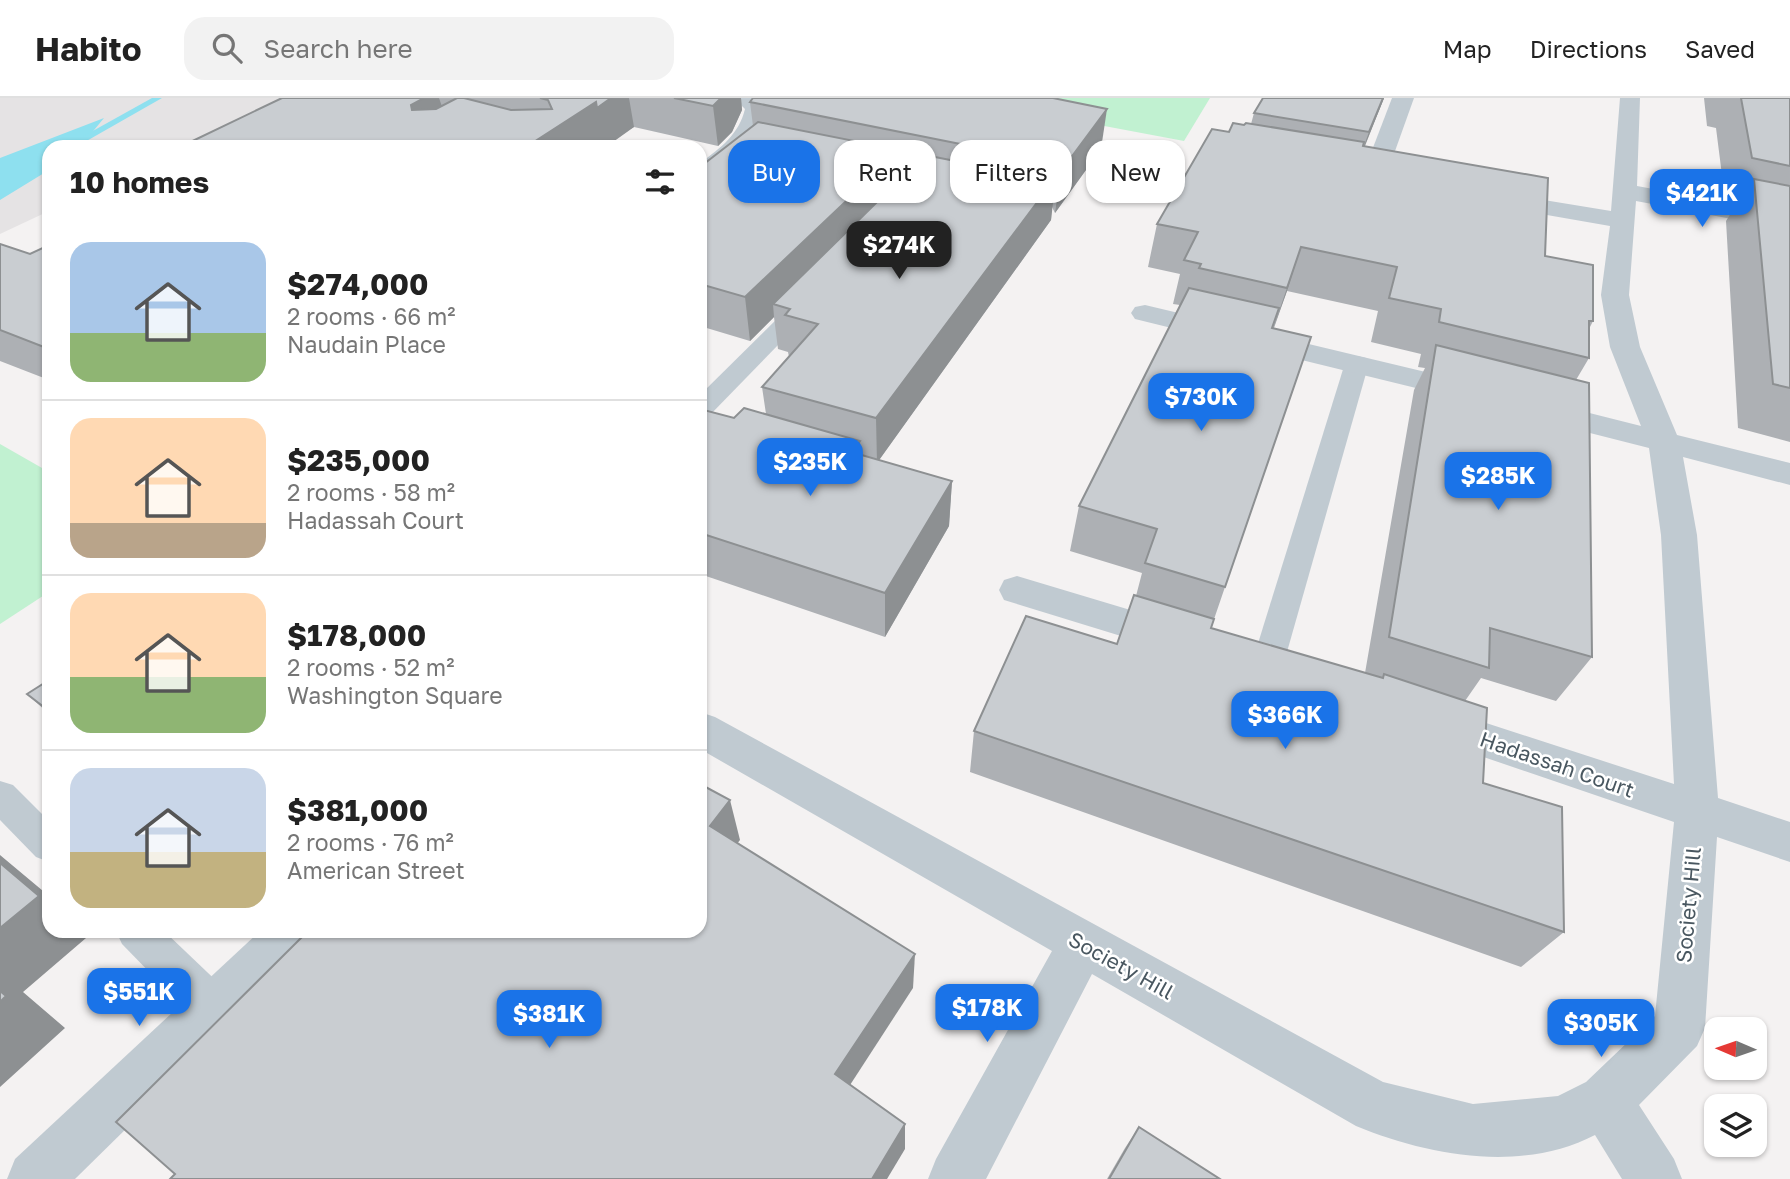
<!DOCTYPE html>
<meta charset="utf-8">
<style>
:root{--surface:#fff;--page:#f2f2f2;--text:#222;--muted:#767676;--line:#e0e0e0;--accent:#1a73e8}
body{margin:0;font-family:"Golos Text",sans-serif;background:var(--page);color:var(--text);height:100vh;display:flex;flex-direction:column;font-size:26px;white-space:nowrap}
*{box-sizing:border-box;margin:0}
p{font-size:23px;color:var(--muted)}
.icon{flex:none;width:38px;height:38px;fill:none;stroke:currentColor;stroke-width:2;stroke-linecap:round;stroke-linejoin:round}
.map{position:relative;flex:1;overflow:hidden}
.sheet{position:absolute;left:42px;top:42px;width:665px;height:798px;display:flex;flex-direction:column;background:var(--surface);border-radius:21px;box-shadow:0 2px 5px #0004}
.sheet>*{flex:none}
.hud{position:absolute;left:728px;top:42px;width:665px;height:63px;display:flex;gap:14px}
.needle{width:46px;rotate:272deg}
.fabs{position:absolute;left:1704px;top:919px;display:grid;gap:14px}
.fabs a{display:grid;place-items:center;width:63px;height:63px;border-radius:14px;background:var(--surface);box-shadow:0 2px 5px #0004;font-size:35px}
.price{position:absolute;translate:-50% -60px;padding:0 16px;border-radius:14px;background:var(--accent);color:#fff;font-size:23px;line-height:46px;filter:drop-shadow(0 2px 4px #0008)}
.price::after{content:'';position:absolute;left:50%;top:42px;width:21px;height:16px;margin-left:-10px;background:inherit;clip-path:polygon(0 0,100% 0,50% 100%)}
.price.active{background:#222;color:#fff}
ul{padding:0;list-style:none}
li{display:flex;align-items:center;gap:21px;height:175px;padding:0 28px}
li+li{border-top:2px solid var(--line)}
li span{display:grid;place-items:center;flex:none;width:196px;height:140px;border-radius:21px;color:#555}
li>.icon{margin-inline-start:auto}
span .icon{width:84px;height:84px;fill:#fffc;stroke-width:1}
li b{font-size:30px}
h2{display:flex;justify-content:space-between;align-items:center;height:84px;padding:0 28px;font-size:30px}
.chip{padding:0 24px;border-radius:21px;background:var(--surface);box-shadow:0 2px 5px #0004;font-size:24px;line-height:63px}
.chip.active{background:var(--accent);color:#fff}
header{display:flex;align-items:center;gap:42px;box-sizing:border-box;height:98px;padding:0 35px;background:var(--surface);border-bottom:2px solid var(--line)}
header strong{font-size:33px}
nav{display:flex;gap:38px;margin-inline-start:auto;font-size:24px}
.search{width:490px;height:63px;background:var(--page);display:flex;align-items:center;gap:18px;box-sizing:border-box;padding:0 24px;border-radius:21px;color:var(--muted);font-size:26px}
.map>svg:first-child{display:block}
.education{fill:#e5e3e4}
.green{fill:#c1f1d1}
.water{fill:#8ee0ef}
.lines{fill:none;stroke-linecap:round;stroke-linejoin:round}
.stream{fill:#8ee0ef;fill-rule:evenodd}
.service{fill:#c0cad1;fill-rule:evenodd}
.minor{fill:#c0cad1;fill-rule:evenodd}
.wall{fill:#adb0b4;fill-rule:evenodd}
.shaded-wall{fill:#8d9092}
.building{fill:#c9cdd1;stroke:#8d9092;stroke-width:2}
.labels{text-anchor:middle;stroke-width:5;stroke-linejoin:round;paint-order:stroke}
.street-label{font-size:21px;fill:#495760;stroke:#fff}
</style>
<header>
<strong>Habito</strong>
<div class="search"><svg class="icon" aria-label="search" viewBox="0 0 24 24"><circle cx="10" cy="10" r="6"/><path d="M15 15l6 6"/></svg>Search here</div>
<nav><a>Map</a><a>Directions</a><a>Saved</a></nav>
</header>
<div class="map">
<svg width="1790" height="1081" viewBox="0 0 1790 1081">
<rect width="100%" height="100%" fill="#f4f2f2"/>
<polygon class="education" points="0,0 292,0 187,49 49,49 49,113 0,136"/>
<g class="green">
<polygon points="1043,0 1210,0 1184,43 1030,14"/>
<polygon points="0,346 49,374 49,494 0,526"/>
</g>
<polygon class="water" points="104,20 80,49 49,49 49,72 0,102 0,60"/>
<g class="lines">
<polygon class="stream" points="152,0 162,0 76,49 64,49"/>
<g class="service">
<polygon points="805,199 813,201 816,206 813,211 709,318 700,320 700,297 797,201"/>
<polygon points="1357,258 1366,260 1369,265 1283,568 1278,577 1267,581 1256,577 1251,568 1345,265 1348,260"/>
<polygon points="0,683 13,687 49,723 49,764 36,759 0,722"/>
<polygon points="116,833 164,833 228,894 234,909 228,924 213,930 198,924 122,846"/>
</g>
<g class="minor">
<path d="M734 0H758L767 9C760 40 731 75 700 83V65C721 50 739 36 745 11Z"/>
<polygon points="1392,0 1414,0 1385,81 1381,86 1365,86 1361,81"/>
<path d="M1620 0H1640L1637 88 1790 116V132L1636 103 1629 197 1640 249 1677 337 1790 365V387L1683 359 1697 437 1718 700 1790 724V764L1717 739 1705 930 1697 948 1639 1007 1674 1061 1682 1081H1622L1595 1037C1522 1075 1429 1058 1356 1028L1092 876 986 1081H928L936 1061 1052 853 700 651V614L715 619 1383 984 1473 1006 1558 998 1586 984 1655 918 1674 724 1422 638 1416 626 1422 614 1437 609 1674 686 1661 437 1649 350 1527 319 1522 312 1527 305 1538 302 1641 328 1610 249 1601 197 1610 128 1496 108 1487 106 1484 101 1487 96 1496 94 1611 113Z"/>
<polygon points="1145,207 1480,287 1484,294 1480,301 1469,303 1135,221 1131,215 1135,209"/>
<polygon points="1017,478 1187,529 1192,539 1187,549 1173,554 1004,502 999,492 1004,482"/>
<polygon points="260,833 318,833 311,849 75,1081 7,1081 15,1061"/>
</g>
</g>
<g class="wall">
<polygon points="282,0 741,0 742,12 732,34 718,48 634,29 597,49 180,49"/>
<path d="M1384 0 1365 48 1545 158 1593 223 1589 231V260L1576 282 1592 559 1556 603 1481 580 1465 603 1483 685 1564 834 1521 869 970 674 974 633 1117 546 1136 498 1142 475 1070 453 1079 408 1180 207 1173 206 1180 176 1148 169 1157 126 1229 34 1244 27 1251 26 1254 15ZM1287 193 1378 213 1371 244 1421 256 1418 269 1425 270 1414 292 1365 575 1211 530 1225 489 1274 230Z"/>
<polygon points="1704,0 1790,0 1790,344 1738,330 1726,123 1738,104 1725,101 1716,30 1707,28"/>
<path d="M750 4 1101 51 1055 115 1052 109 1051 122 879 362 952 383 949 428 885 539 700 476V311L734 320 766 316 762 289 789 259 788 254 778 251 774 219 750 243 700 228V69L753 28ZM900 74 906 76 900 82Z"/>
<polygon points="0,146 30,156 49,147 49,282 0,263"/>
<polygon points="49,582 49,616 27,596"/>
<polygon points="1139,1029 1220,1081 1107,1081 1125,1050"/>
</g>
<g class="shaded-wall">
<polygon points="424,0 439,0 450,32 425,47 411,7"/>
<polygon points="611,0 629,0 634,29 606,49 604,45 597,49 526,49 596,4"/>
<polygon points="721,0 741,0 742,12 732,34 718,48 713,8"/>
<polygon points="1383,0 1384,0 1357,67 1369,34"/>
<polygon points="1107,11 1101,51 1055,115 1061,73"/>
<polygon points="900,52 900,94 773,206 774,219 750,243 745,199"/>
<polygon points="1056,79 1051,122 877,365 876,320"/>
<polygon points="1301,149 1287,193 1272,234 1287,190"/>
<polygon points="860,343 861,388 851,354"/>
<polygon points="952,383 949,428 885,539 885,495"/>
<polygon points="730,702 740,742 721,766 710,728"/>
<polygon points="0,757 49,798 49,833 93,834 23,894 65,930 0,989"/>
<polygon points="915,856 913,890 839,1004 835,976"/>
<polygon points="905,1026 905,1051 887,1081 872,1081"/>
</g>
<g class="building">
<polygon points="282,0 424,0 411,7 412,12 436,11 457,0 464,0 511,12 552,11 548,2 540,0 611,0 597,10 596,4 526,49 180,49"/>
<polygon points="674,0 721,0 713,8"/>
<polygon points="753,0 1053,0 1107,11 1061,73 1056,65 750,4"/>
<polygon points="1263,0 1383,0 1369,34 1254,15"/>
<polygon points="1741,0 1790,0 1790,68 1752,60"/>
<polygon points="758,24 900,52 745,199 700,186 700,69"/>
<polygon points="1233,25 1244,27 1246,25 1364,44 1363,48 1548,80 1545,158 1593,167 1593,223 1589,223 1589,260 1439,224 1441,211 1389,200 1397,169 1301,149 1287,190 1199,170 1201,166 1184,162 1198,134 1157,126 1212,31 1229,34"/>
<polygon points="925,57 1045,81 1056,79 876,320 762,289 818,226 785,217 790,211 773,206"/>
<polygon points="1754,81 1790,88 1790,290 1773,286"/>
<polygon points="0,146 30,156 49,147 49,251 0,232"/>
<polygon points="1189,190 1279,210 1272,230 1311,239 1225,489 1145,465 1157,431 1079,408"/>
<polygon points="1436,247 1589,285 1592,559 1490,530 1489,570 1389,539"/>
<polygon points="744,310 860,343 851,354 952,383 885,495 700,435 700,311 734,320"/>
<polygon points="1134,497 1214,521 1211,530 1383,580 1384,576 1487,610 1483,685 1562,709 1564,834 974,633 1026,518 1117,546"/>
<polygon points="49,582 49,613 27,596"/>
<polygon points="700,686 730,702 710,728 915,856 835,976 905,1026 872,1081 170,1081 175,1076 116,1024 308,833 700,833"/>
<polygon points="0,765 39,798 0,830"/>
<polygon points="0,893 6,898 0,904"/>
<polygon points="1139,1029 1220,1081 1109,1081"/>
</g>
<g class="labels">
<g class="street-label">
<text transform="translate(1557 667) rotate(19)" y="7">Hadassah Court</text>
<text transform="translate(1689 807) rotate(-85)" y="7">Society Hill</text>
<text transform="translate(1121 868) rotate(29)" y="7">Society Hill</text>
</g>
</g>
</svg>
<div class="fabs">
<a><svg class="needle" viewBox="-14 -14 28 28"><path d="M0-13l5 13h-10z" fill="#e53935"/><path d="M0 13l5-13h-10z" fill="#767676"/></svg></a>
<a><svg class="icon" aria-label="layers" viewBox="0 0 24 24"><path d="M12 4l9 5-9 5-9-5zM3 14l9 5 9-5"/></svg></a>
</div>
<b class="price" style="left:1702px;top:131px">$421K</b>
<b class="price active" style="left:899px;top:183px">$274K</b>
<b class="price" style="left:1201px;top:335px">$730K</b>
<b class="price" style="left:810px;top:400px">$235K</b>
<b class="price" style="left:1498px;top:414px">$285K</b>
<b class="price" style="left:1285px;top:653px">$366K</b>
<b class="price" style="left:139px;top:930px">$551K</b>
<b class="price" style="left:987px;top:946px">$178K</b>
<b class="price" style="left:549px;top:952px">$381K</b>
<b class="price" style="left:1601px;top:961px">$305K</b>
<div class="hud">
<a class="chip active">Buy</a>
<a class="chip">Rent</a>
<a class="chip">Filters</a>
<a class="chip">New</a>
</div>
<section class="sheet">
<h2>10 homes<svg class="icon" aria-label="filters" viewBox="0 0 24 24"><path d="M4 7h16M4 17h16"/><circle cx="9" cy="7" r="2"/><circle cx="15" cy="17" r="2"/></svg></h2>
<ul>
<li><span style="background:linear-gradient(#a9c7e8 65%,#8fb573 0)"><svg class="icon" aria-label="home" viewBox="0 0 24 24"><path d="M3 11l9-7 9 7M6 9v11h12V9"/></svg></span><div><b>$274,000</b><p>2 rooms · 66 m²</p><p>Naudain Place</p></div></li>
<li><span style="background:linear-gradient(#ffd9b3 75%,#b9a48a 0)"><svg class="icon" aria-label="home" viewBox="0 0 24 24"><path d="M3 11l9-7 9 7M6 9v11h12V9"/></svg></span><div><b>$235,000</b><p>2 rooms · 58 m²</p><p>Hadassah Court</p></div></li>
<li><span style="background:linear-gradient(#ffd9b3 60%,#8fb573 0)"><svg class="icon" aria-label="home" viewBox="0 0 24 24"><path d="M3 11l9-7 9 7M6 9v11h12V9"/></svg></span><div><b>$178,000</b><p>2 rooms · 52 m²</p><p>Washington Square</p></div></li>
<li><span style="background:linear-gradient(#c9d6e8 60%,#c2b280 0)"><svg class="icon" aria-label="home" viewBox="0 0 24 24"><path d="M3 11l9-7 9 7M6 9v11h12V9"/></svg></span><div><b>$381,000</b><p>2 rooms · 76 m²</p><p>American Street</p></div></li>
</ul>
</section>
</div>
